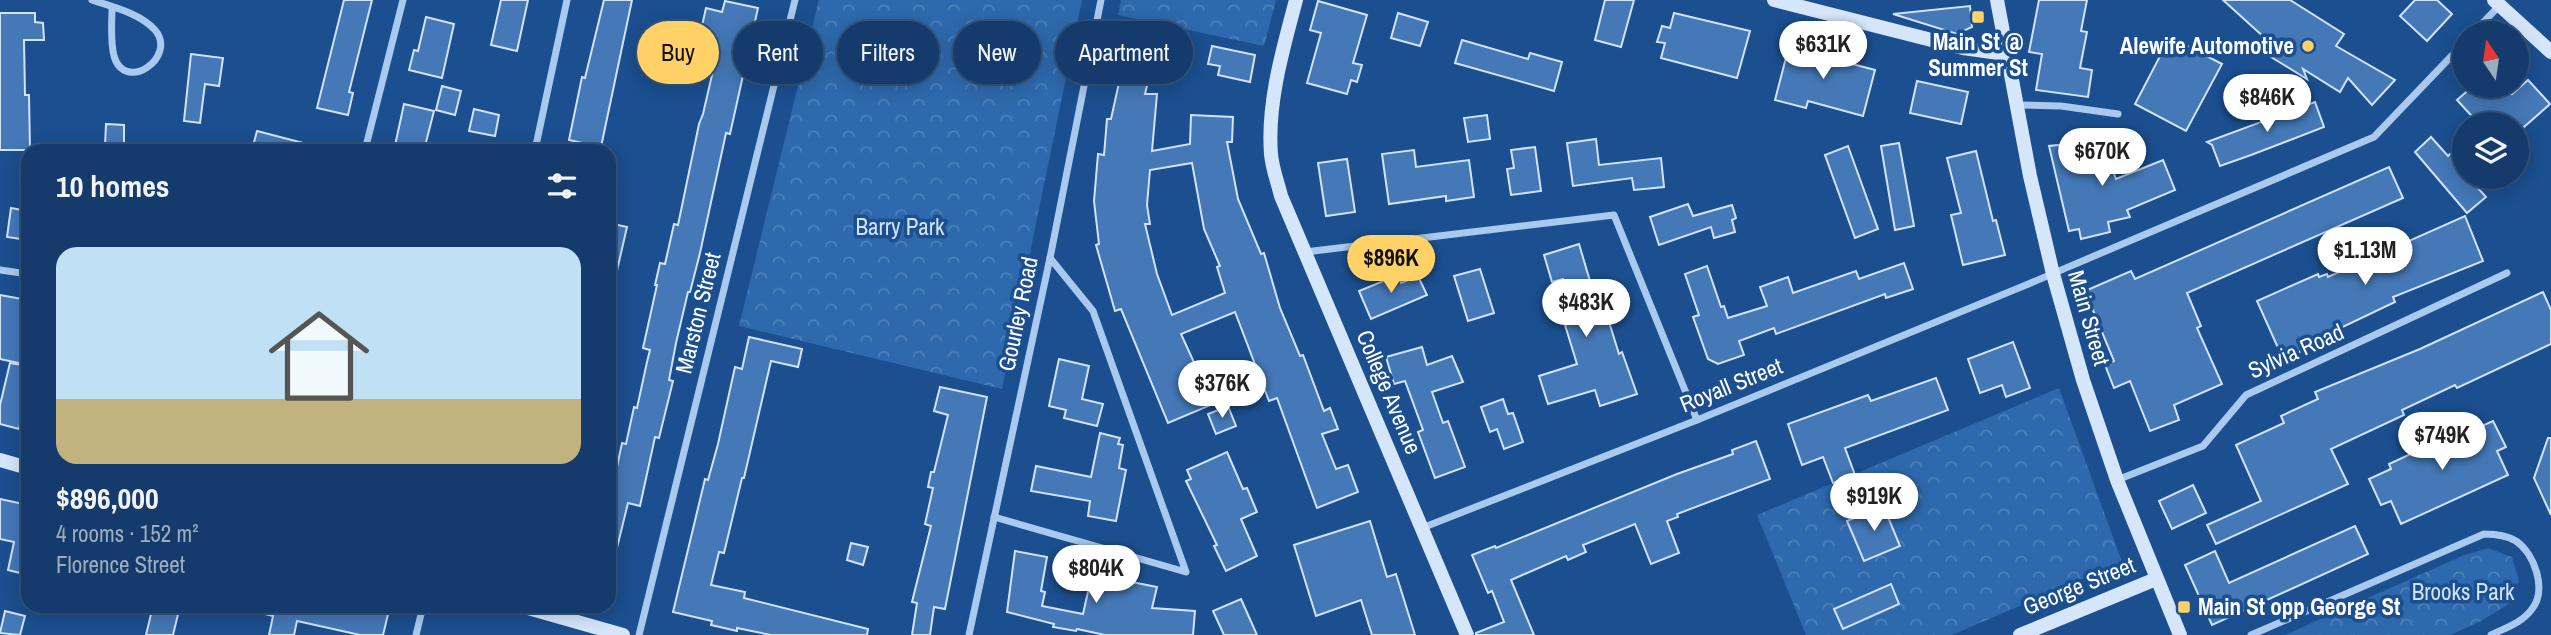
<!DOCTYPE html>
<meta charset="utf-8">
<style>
:root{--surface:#143b6b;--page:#1d4271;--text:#f1f3f6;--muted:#9dadc1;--line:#33557e;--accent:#ffd166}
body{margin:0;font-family:"Archivo Narrow",sans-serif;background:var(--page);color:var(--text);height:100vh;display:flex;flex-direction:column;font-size:26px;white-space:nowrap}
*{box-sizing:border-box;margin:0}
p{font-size:23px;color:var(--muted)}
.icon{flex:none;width:38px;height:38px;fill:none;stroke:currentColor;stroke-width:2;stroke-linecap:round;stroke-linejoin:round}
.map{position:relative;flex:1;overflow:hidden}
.side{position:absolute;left:21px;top:144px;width:595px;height:469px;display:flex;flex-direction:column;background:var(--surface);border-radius:21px;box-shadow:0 4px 18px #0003,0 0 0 2px var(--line)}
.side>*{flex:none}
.banner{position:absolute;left:637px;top:21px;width:665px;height:63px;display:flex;gap:14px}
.needle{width:46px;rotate:347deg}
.fabs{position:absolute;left:2452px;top:21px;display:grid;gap:14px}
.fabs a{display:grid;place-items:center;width:77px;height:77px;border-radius:50%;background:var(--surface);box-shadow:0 4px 18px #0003,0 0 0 2px var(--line);font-size:35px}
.price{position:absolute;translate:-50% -60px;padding:0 16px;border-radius:24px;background:#fff;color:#222;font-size:23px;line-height:46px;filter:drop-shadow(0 2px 4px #0008)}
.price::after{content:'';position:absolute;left:50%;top:42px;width:21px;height:16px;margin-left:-10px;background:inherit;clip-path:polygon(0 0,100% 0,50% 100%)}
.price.active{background:var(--accent);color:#111}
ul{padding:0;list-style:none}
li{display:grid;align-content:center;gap:14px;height:371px;padding:0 35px}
li span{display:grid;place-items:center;height:217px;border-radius:21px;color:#555}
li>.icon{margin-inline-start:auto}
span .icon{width:126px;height:126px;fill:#fffc;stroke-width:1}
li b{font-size:30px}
h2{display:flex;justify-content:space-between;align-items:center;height:84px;padding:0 35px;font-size:30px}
.pill{padding:0 24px;border-radius:32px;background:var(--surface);box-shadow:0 4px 18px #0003,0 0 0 2px var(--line);font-size:24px;line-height:63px}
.pill.active{background:var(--accent);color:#111}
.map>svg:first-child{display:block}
.park{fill:url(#park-crowns)}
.building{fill:#4478b7;stroke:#cfe3fa;stroke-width:2;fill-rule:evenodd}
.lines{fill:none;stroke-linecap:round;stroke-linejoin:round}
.street{stroke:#a9c9ee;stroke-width:7}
.secondary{stroke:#d6e6fa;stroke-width:14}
.poi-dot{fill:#ffd166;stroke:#1b4f8f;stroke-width:2.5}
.labels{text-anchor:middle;stroke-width:7;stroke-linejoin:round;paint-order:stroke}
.poi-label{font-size:23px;font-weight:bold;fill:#fff;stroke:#1b4f8f}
.park-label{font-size:23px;fill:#cfe3fa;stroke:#1b4f8f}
.street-label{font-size:23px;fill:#fff;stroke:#1b4f8f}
</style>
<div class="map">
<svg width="2551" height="635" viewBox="0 0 2551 635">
<defs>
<pattern id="park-crowns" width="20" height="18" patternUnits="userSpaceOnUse" patternTransform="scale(1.75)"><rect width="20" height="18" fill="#2e69ad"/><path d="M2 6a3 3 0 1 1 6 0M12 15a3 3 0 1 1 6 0" fill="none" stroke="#4d80b9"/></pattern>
</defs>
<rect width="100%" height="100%" fill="#1b4f8f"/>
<g class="park">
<polygon points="819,0 1082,0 1002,389 739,326"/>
<polygon points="1121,0 1276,0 1264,46 1118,15"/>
<polygon points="2059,388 2122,562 1952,635 1806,635 1757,515"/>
<polygon points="2488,548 2512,557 2519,581 2509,604 2481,621 2451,635 2285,635 2462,556"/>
</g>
<g class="building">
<polygon points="344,0 372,0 349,92 353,93 348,115 317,108"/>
<polygon points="501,0 528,0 517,51 491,45"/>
<polygon points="604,0 632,0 601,147 569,140 582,77 585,78"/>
<polygon points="1605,0 1634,0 1621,47 1595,40"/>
<polygon points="2039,0 2087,0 2081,31 2087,32 2080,68 2092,70 2088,97 2036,90 2042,54 2029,52"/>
<polygon points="2223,0 2290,0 2344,34 2336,46 2395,80 2372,105 2348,78 2340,92 2303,69 2307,79 2271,57 2277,49"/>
<polygon points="2415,0 2437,0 2452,14 2427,41 2400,16"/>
<polygon points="725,1 758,8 730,134 726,133 700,253 690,292 688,292 676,343 669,380 673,381 659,438 655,437 640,506 628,503 615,556 609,556 609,505 622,443 626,444 634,407 637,408 647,362 650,350 643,348 657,285 655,285 660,263 665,264 674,224 678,225 699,124 703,114 715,62 695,57 706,8 722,12"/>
<polygon points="1318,1 1367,15 1353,63 1362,65 1357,82 1351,80 1347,94 1307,83 1321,33 1310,30"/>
<polygon points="1970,6 1972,27 1957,34 1893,14"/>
<polygon points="0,13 35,13 35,22 43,23 44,40 24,40 25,95 29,95 30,150 0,150"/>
<polygon points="1398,13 1428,22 1420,46 1391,38"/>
<polygon points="1674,13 1750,31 1737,78 1661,58 1665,43 1657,42 1662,26 1670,28"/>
<polygon points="426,17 454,24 442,78 409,70 414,50 418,51"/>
<path d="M1127 26 1165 35 1160 58 1154 57 1145 94H1157L1152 151 1190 144 1191 115 1233 117 1232 142H1227L1238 199 1261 254 1264 253 1280 308 1300 356 1303 355 1324 411 1330 408 1338 429 1322 434 1336 469 1348 465 1358 492 1317 508 1277 398 1269 401 1235 312 1181 334 1213 404 1168 423 1121 309 1115 311 1096 245 1099 244 1094 201 1098 154 1104 155 1107 119H1111L1126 51 1122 50ZM1192 163 1204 229 1220 266 1217 267 1225 293 1172 315 1157 274 1145 224H1150L1147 205 1150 170Z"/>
<polygon points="2170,37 2222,64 2186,131 2135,104"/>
<polygon points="1462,40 1528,59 1530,53 1562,62 1554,91 1455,63"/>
<polygon points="1790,42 1828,53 1826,57 1875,70 1863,116 1808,101 1806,108 1775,100"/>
<polygon points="1212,46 1255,55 1250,82 1218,75 1220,66 1208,64"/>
<polygon points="191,54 223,58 219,86 205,84 200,123 184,121"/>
<polygon points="2528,80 2550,104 2516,134 2516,124 2479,124 2457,100 2473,86 2505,86 2512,94"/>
<polygon points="1917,81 1968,92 1961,124 1910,113"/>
<polygon points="442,86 461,91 455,115 436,110"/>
<polygon points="2315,102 2324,127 2251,155 2220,166 2212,145 2207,142"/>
<polygon points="404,104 434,111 424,150 394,150"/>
<polygon points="474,109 499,115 495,136 469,131"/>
<polygon points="1487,115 1490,139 1468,142 1464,118"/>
<polygon points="106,124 124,125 124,147 105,146"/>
<polygon points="257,131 311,145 310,150 252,150"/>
<polygon points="2431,137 2448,156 2464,141 2464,177 2468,177 2486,197 2467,213 2415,152"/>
<polygon points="1596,139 1599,165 1661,158 1664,187 1634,190 1632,178 1573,186 1567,143"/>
<polygon points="2087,142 2090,155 2106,151 2116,179 2163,160 2175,190 2127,210 2130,217 2108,222 2110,232 2081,239 2079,229 2069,231 2049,146"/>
<polygon points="1899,143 1914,226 1895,230 1881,146"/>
<polygon points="1848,146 1878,229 1855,238 1825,155"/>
<polygon points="1535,147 1541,191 1511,195 1507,169 1514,168 1511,150"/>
<polygon points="1414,150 1416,167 1469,160 1474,197 1446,201 1446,196 1389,204 1382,154"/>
<polygon points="1976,151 1993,221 1996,220 2005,255 1963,265 1951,215 1961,213 1947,158"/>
<polygon points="1347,159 1355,212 1326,216 1318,163"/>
<polygon points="2389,167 2403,198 2187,293 2201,326 2197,328 2222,384 2174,405 2179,420 2150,431 2130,381 2114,388 2105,365 2114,361 2085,291 2131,271 2135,279"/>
<polygon points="1688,204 1693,216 1732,205 1736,218 1732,220 1735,232 1714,238 1711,227 1659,245 1650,217"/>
<polygon points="11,208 28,211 28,240 7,237"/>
<polygon points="2465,216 2483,261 2393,297 2395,302 2309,343 2311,347 2283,359 2257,301 2318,274 2319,277 2327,274 2328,277"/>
<polygon points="609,223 627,227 616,275 609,274"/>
<polygon points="1579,244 1595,298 1601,296 1619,354 1622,352 1637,394 1600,406 1595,390 1548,404 1539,376 1577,364 1565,325 1576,322 1563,279 1552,282 1544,255"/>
<polygon points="1904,263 1913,289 1886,298 1885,294 1776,334 1774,328 1739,341 1744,355 1718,364 1708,359 1693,317 1699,315 1685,274 1707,266 1721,307 1724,306 1728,318 1767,306 1760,287 1788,277 1793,293 1856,271 1859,279"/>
<polygon points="1480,269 1494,313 1468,321 1454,276"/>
<polygon points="1398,275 1401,283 1418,276 1427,295 1371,319 1359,291"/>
<polygon points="2543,292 2551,310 2551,344 2457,388 2455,385 2402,410 2404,415 2331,449 2348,484 2216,544 2207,525 2261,501 2236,445 2284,423 2281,416 2318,399 2315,392 2420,349"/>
<polygon points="0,295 28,300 28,331 23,364 0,359"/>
<polygon points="749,337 802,349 798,367 771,361 744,478 742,478 724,553 719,552 711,585 745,592 744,598 868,629 867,635 771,635 737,628 737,631 711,625 712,621 673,612 705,479 708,480 718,444 735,367 742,369"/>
<polygon points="2013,342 2030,388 2006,397 2002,385 1980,393 1968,359"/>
<polygon points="1422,347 1427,365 1452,356 1463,382 1432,392 1443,423 1448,421 1465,467 1435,478 1418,432 1423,430 1405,381 1394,384 1386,357"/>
<polygon points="1059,359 1089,366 1082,399 1103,404 1097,426 1064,418 1066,410 1049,406"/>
<polygon points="10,363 28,366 28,388 19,429 0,424 0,405"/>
<polygon points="1936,378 1948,410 1845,448 1855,475 1833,483 1823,457 1802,465 1788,424 1868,395 1871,401"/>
<polygon points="940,387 987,397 945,609 934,607 930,635 912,635 917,603 912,602 931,526 925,524 933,488 928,487 931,472 934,472 948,415 934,411"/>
<polygon points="1503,399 1508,414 1513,413 1523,442 1504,449 1497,429 1490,432 1481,407"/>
<polygon points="1228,406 1236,426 1216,434 1208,414"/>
<polygon points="2493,421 2506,447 2497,451 2508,475 2401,524 2391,501 2381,505 2369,479 2391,469 2389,464 2471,426 2473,430"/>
<polygon points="1100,433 1120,438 1118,444 1123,445 1119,468 1126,470 1116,521 1088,516 1090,501 1031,491 1036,466 1091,477"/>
<polygon points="2548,438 2551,438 2551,515 2534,478"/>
<polygon points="1756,441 1770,479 1677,514 1678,517 1667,521 1679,553 1651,564 1635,524 1583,545 1586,552 1568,560 1566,556 1511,580 1534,635 1476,635 1476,633 1504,622 1492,591 1488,593 1472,555 1495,546 1496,548 1677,474 1733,454 1732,450"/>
<polygon points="1227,452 1243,489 1247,488 1257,512 1241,519 1257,556 1226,571 1214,546 1217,545 1186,481 1191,479 1187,470"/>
<polygon points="2193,485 2206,513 2172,529 2159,501"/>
<polygon points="0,499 28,505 28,575 8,570 14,542 0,539"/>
<polygon points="1883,505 1900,546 1864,561 1847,521"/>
<polygon points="1370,521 1387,577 1396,574 1415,635 1372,635 1361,600 1316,616 1294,545"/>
<polygon points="2355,526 2368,554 2212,625 2185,565 2215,551 2229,583"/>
<polygon points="851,543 868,547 863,565 847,560"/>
<polygon points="1015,551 1047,557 1041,591 1045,592 1042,606 1083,614 1092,574 1157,587 1152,608 1195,611 1193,635 1105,635 1077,629 1076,631 1053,627 1054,624 1007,612"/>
<polygon points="1891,584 1899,604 1843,629 1834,609"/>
<polygon points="1241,599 1257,635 1224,635 1213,611"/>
<polygon points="153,606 180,606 173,635 146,635"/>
<polygon points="258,606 390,606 383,635 360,635 297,621 294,635 269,635 273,616 257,612"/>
<polygon points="5,611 25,616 20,635 0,633"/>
</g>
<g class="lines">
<g class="street">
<path d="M92 0C112 7 140 13 155 30 178 57 125 94 114 56 110 40 112 23 112 7"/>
<polyline points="2473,33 2500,5"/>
<polyline points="2018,105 2061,106 2118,114"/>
<polyline points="365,150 403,0"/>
<polyline points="535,150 567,0"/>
<polyline points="1305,252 1614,215 1697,420"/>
<polyline points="0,270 28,274"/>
<polyline points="2117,480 2203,446 2246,395 2507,273"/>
<polyline points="994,517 1186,572 1093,311 1050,258"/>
<polyline points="1422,528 1697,420 2026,285 2374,137 2464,43"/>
<polyline points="416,635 423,606"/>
<polyline points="639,635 795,0"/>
<polyline points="969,635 1050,258 1101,0"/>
<path d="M2251 635 2484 534C2495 534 2506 535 2516 541 2535 554 2547 590 2532 609 2522 623 2505 628 2491 635"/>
</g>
<g class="secondary">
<path d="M1296 0C1283 49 1267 103 1271 154 1272 168 1278 183 1281 196L1467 635"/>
<polyline points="1774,0 1963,48 2006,54"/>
<polyline points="1997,0 2030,176 2053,274 2083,380 2117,480 2180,635"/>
<polyline points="2494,0 2551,52"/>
<polyline points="0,460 28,468"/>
<polyline points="521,606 623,635"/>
<polyline points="2020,635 2156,579"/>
</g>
</g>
<g class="poi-dot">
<rect x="1971" y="10" width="14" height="14" rx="3.5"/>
<circle cx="2308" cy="46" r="7"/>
<rect x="2177" y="600" width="14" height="14" rx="3.5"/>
</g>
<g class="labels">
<g class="poi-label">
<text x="1978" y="50">Main St @<tspan x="1978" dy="26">Summer St</tspan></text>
<text x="2294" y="54" text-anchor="end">Alewife Automotive</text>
<text x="2198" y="615" text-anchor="start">Main St opp George St</text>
</g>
<g class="park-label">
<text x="900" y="235">Barry Park</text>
<text x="2463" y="600">Brooks Park</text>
</g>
<g class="street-label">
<text transform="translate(698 313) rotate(-76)" y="8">Marston Street</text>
<text transform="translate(1018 314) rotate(-78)" y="8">Gourley Road</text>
<text transform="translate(2089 318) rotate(74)" y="8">Main Street</text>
<text transform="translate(2296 351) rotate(-24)" y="8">Sylvia Road</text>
<text transform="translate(1731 385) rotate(-22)" y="8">Royall Street</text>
<text transform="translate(1389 392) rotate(67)" y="8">College Avenue</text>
<text transform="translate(2079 586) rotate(-22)" y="8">George Street</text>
</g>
</g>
</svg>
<div class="fabs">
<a><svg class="needle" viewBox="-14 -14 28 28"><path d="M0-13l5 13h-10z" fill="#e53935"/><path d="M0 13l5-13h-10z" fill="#9dadc1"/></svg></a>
<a><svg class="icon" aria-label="layers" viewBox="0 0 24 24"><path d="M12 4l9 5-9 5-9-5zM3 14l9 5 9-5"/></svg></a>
</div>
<b class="price" style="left:1823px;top:81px">$631K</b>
<b class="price" style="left:2267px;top:134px">$846K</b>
<b class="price" style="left:2102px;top:188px">$670K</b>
<b class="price" style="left:2365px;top:287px">$1.13M</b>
<b class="price active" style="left:1391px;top:295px">$896K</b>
<b class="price" style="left:1586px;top:339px">$483K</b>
<b class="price" style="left:1222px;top:420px">$376K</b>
<b class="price" style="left:2442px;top:472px">$749K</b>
<b class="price" style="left:1874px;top:533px">$919K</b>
<b class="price" style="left:1096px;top:605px">$804K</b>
<div class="banner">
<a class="pill active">Buy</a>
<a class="pill">Rent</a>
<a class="pill">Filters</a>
<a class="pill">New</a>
<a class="pill">Apartment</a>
</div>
<section class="side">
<h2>10 homes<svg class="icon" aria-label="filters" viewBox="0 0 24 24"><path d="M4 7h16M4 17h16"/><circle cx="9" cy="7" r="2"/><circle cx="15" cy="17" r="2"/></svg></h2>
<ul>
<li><span style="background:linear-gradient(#bfe0f5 70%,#c2b280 0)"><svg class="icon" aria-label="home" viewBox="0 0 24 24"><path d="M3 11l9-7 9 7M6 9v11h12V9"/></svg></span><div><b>$896,000</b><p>4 rooms · 152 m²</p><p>Florence Street</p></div></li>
</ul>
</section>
</div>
